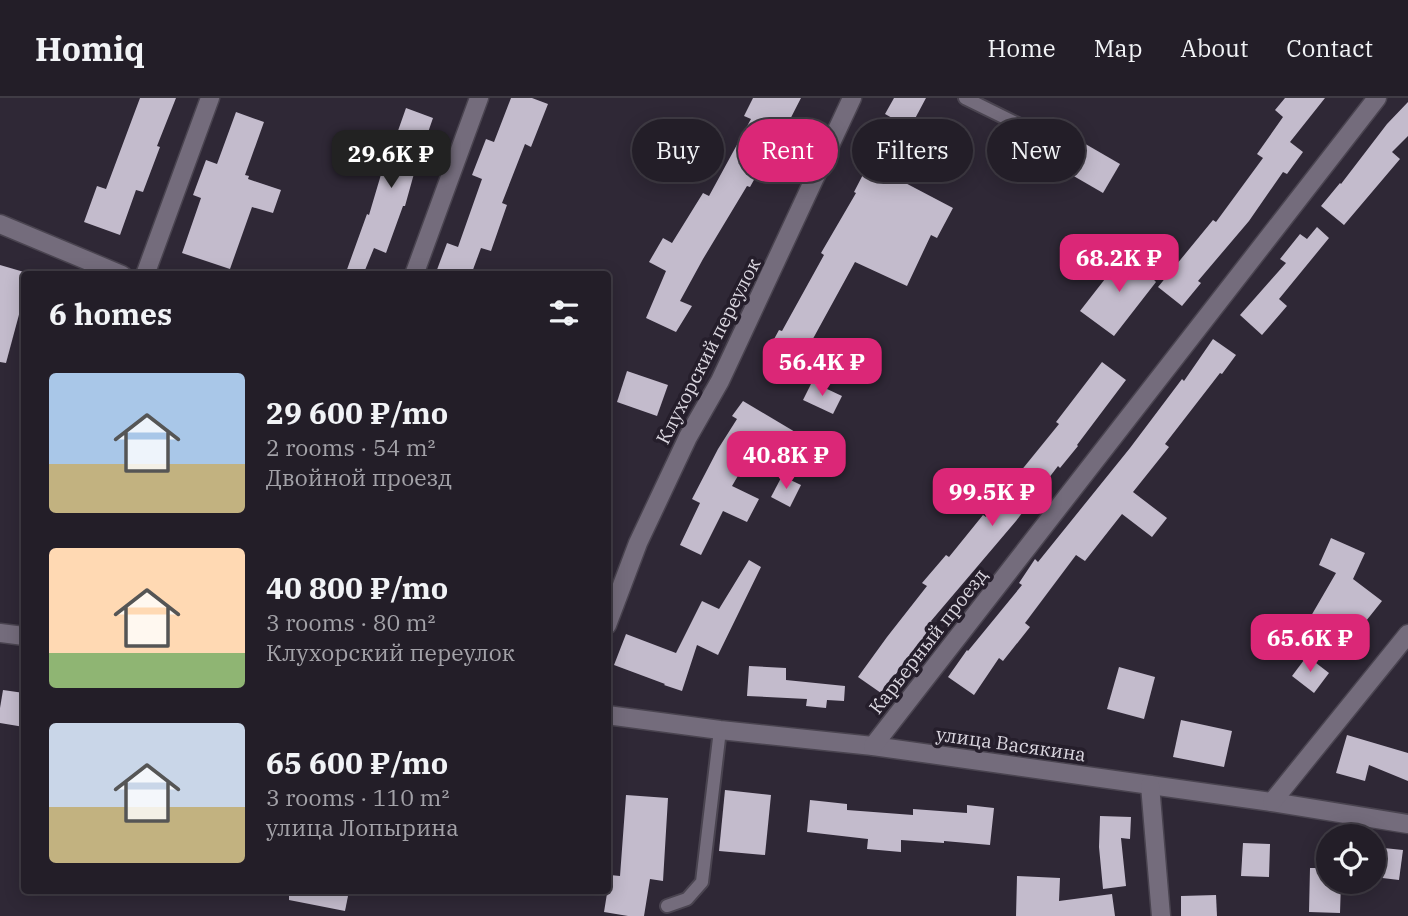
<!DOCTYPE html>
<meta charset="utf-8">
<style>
:root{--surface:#231e28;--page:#2f2b34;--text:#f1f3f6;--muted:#a3a2a8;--line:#403c45;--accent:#db2777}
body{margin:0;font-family:"IBM Plex Serif",serif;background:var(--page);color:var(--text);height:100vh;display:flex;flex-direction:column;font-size:26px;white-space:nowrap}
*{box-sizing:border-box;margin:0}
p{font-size:23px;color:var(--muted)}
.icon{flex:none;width:38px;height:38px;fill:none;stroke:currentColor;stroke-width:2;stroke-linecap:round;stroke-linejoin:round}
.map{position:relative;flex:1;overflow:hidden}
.sheet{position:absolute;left:21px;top:173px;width:590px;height:623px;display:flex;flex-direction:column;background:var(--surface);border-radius:7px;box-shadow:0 4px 18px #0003,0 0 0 2px var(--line)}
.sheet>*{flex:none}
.guide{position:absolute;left:632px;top:21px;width:665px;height:63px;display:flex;gap:14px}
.buttons{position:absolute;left:1316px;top:726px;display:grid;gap:14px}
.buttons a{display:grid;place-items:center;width:70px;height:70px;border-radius:50%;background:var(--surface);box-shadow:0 4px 18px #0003,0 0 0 2px var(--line);font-size:35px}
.price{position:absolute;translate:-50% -60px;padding:0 16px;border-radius:14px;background:var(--accent);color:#fff;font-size:23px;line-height:46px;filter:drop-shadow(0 2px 4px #0008)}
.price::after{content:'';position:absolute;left:50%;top:42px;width:21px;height:16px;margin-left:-10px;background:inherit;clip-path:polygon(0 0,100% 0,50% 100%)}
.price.selected{background:#222;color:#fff}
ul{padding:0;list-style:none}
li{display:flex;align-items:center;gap:21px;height:175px;padding:0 28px}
li span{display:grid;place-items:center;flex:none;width:196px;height:140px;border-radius:7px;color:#555}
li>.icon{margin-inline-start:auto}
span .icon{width:84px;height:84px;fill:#fffc;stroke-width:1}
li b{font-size:30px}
h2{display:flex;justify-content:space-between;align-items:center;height:84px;padding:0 28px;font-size:30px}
.pill{padding:0 24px;border-radius:32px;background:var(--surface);box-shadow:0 4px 18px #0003,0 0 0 2px var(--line);font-size:24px;line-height:63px}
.pill.selected{background:var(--accent);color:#fff}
header{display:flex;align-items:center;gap:42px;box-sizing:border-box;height:98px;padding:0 35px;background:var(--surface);border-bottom:2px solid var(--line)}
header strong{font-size:33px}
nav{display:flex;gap:38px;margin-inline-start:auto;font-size:24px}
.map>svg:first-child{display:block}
.building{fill:#c3bbcc}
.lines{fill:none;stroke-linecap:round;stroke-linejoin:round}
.service-casing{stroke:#4a4450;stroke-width:16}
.minor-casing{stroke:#4a4450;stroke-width:21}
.service{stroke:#746c7c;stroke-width:12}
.minor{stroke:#746c7c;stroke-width:18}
.labels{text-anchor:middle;stroke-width:7;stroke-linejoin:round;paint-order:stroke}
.street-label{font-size:19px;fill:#dbd7e0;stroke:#251e2b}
</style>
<header>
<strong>Homiq</strong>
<nav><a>Home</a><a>Map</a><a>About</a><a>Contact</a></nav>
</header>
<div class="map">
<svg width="1408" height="818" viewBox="0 0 1408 818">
<rect width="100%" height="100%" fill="#2f2836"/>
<g class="building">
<polygon points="140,0 176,0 157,48 160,49 143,94 136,92 120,137 84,124 97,88 106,91"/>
<polygon points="511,0 532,0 548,6 531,49 525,46 502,105 507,107 491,153 481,150 471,177 435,177 447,145 458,149 482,81 472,77 486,41 494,44"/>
<polygon points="753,0 801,0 782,37 780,35 750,89 747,88 703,161 680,203 692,208 676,234 646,220 666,173 649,164 663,140 672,145 703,95 709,98 751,21 744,18"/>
<polygon points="894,0 926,0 910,30 885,16"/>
<polygon points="1285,0 1325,0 1290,44 1303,54 1287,76 1283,74 1249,123 1198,183 1201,185 1182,208 1158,189 1213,122 1216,124 1263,60 1257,56 1283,19 1275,12"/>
<polygon points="1408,4 1408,38 1392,54 1400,61 1344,127 1321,108 1340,85 1341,86 1387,26"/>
<polygon points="406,10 433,20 415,72 405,108 403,108 386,155 374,150 363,177 345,177 367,116 369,117 385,63 387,64"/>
<polygon points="236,14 264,24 245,77 249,78 248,81 281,92 273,115 252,109 230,171 182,155 201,100 193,97 206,62 217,66"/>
<polygon points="1063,33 1120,66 1103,95 1046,62"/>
<polygon points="870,63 895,77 894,79 953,110 937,140 931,137 907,188 855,164 809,248 812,249 799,272 767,254 779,232 782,233 824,157 821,155 856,95 854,94"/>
<polygon points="1317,129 1329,140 1279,201 1287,208 1262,237 1240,217 1286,165 1280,161 1300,136 1307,141"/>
<polygon points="1127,153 1156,184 1114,238 1080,213 1112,172 1110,169"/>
<polygon points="0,167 24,174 24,198 6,265 0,264"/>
<polygon points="1213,241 1236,257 1222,276 1220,275 1165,346 1169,349 1133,394 1167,420 1152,439 1122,416 1085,463 1076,457 1025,525 1030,529 1003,563 999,560 974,597 948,579 967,552 968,553 1022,487 1019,485 1035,461 1038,464 1130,350 1182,281 1184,283"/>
<polygon points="1102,264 1126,282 1077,347 1078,348 1060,370 1058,368 1016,423 931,523 935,526 881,595 858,579 887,539 927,488 922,485 946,457 949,459 983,417 986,419 1020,374 1059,326 1056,324"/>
<polygon points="627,273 668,287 657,318 617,304"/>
<polygon points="812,284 842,298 833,316 803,302"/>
<polygon points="743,303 817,347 807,365 762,337 732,388 759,401 747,424 723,413 701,457 680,447 700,405 692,401 718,351 737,321 732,318"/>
<polygon points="782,378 801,387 790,409 771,399"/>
<polygon points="1331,440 1365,455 1353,481 1382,503 1362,528 1353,522 1324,561 1300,543 1316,521 1311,518 1336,475 1319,467"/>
<polygon points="749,462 761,469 718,557 697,547 682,593 664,587 665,586 614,567 626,536 676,555 702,503 719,511"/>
<polygon points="1307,558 1329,575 1314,595 1292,578"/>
<polygon points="749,568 786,570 786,582 845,588 844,603 827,602 826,610 806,608 807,601 747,598"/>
<polygon points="1119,569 1155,579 1144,621 1107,611"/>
<polygon points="3,592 24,595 24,629 0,625 0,610"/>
<polygon points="1181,622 1232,633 1224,669 1173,659"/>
<polygon points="1347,637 1408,655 1408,683 1369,667 1365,683 1336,675"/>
<polygon points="725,692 771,697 765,757 719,753"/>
<polygon points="626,697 668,700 663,783 650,781 644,818 628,818 604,814 610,777 620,778"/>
<polygon points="810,702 847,706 847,712 913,717 913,711 967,715 967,707 994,710 990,747 944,743 944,745 901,742 901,754 867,751 868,741 807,734"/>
<polygon points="1100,718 1131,719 1130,741 1121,740 1126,788 1103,791 1099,749"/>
<polygon points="1243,745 1270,746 1269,779 1241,778"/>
<polygon points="1374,749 1403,752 1399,782 1374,779"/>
<polygon points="1310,770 1328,770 1328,784 1341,784 1340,815 1309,814"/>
<polygon points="1017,778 1060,780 1059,803 1112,796 1115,818 1016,818"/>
<polygon points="289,793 349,793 345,813 289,802"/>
<polygon points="1216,797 1217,818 1181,818 1181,798"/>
</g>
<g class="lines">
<defs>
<g id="service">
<polyline points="965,0 1034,34"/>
<polyline points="667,808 687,801 702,784 720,632"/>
</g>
<g id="minor">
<polyline points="0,126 122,177"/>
<polyline points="145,177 210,0"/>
<polyline points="414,177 479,0"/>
<polyline points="607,527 638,445 688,339 720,283 852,0"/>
<polyline points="0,535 24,538"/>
<polyline points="607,617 720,632 873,648 1272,704 1408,726"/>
<polyline points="873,648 1377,0"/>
<polyline points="1150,687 1161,818"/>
<polyline points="1272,704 1408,536"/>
</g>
</defs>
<use href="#service" class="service-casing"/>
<use href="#minor" class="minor-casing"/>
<use href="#service" class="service"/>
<use href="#minor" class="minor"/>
</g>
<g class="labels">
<g class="street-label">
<text transform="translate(708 253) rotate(-63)" y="7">Клухорский переулок</text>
<text transform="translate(928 543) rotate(-52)" y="7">Карьерный проезд</text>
<text transform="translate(1011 646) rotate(8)" y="7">улица Васякина</text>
</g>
</g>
</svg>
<div class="buttons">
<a><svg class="icon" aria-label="locate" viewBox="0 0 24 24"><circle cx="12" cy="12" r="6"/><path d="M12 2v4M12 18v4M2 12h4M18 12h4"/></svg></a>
</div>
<b class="price selected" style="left:391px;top:92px">29.6K ₽</b>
<b class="price" style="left:1119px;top:196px">68.2K ₽</b>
<b class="price" style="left:822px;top:300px">56.4K ₽</b>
<b class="price" style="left:786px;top:393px">40.8K ₽</b>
<b class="price" style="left:992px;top:430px">99.5K ₽</b>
<b class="price" style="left:1310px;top:576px">65.6K ₽</b>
<div class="guide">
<a class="pill">Buy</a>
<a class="pill selected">Rent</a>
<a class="pill">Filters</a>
<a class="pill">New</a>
</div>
<section class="sheet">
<h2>6 homes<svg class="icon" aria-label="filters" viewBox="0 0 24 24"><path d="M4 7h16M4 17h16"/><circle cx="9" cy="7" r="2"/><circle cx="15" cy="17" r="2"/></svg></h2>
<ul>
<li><span style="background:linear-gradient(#a9c7e8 65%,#c2b280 0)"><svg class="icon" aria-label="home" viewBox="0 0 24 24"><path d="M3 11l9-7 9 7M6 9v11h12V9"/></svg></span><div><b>29 600 ₽/mo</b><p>2 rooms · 54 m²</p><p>Двойной проезд</p></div></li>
<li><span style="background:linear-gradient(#ffd9b3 75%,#8fb573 0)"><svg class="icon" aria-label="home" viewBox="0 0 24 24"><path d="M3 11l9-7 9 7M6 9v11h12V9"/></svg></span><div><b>40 800 ₽/mo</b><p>3 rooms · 80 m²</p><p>Клухорский переулок</p></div></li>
<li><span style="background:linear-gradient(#c9d6e8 60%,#c2b280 0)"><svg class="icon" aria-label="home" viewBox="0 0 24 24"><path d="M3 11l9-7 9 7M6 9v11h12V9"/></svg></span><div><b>65 600 ₽/mo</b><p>3 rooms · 110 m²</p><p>улица Лопырина</p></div></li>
</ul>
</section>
</div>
